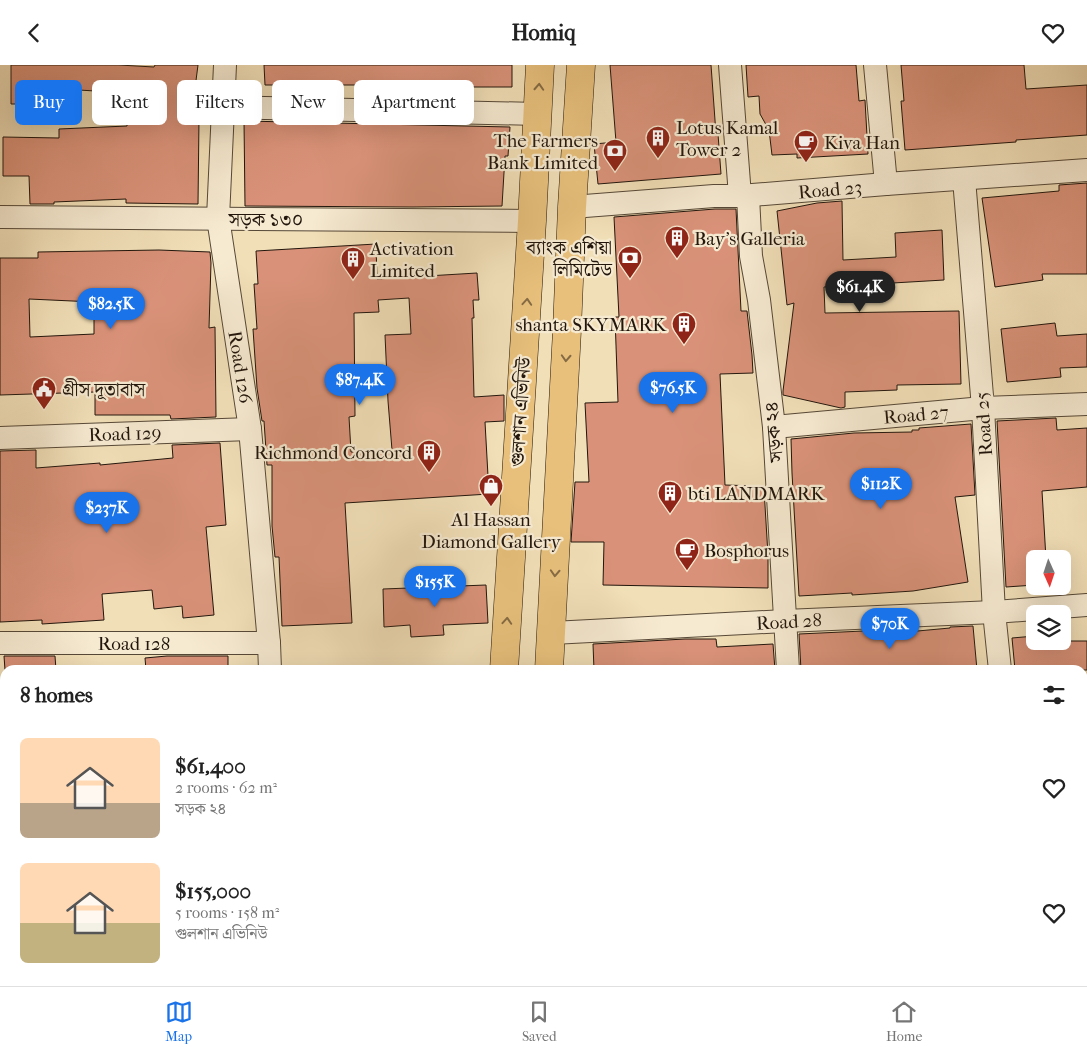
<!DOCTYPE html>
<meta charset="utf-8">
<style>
:root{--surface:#fff;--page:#f6f6f6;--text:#222;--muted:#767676;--line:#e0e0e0;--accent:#1a73e8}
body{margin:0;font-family:"IM FELL French Canon","Noto Serif Bengali",serif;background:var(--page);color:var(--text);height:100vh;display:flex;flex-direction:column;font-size:19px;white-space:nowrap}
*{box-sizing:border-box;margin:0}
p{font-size:16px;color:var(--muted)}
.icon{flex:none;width:28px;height:28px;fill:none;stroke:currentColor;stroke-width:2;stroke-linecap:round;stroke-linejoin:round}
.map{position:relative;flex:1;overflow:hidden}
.side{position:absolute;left:0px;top:600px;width:1088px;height:321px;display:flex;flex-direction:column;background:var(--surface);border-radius:15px 15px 0 0;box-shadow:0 5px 20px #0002}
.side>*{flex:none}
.guide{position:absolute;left:15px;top:15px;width:500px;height:45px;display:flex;gap:10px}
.needle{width:32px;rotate:177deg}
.fabs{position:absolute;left:1026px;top:485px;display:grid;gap:10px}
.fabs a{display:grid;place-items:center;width:45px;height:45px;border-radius:8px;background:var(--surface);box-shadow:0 5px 20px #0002;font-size:25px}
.price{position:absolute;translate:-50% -42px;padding:0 11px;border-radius:18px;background:var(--accent);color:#fff;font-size:16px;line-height:32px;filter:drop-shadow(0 1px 2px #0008)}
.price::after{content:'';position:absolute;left:50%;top:30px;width:15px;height:11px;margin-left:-8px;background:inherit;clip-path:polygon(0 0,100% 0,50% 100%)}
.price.current{background:#222;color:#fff}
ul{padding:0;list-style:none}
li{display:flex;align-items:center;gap:15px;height:125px;padding:0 20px}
li span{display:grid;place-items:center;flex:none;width:140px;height:100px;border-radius:8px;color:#555}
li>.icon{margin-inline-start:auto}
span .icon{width:60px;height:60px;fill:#fffc;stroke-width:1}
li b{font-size:21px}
h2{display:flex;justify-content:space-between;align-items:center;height:60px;padding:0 20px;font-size:21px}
.pill{padding:0 18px;border-radius:8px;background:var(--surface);box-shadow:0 5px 20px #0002;font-size:18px;line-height:45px}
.pill.current{background:var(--accent);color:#fff}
header{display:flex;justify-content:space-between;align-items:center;height:65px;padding:0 20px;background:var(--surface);font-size:22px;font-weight:700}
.dock{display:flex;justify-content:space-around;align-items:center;height:70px;border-top:1px solid var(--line);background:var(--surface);font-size:14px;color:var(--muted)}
.dock a{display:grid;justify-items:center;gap:2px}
.dock .current{color:var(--accent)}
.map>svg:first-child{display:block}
.building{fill:#d99279;stroke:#22160c;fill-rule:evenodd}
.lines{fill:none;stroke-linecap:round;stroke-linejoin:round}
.minor-casing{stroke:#564837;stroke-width:24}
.major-casing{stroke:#22160c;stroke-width:29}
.minor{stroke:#f6ead1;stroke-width:22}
.major{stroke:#e8c07c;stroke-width:28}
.oneway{stroke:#856b44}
.labels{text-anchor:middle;stroke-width:4.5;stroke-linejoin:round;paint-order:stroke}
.poi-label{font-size:19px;fill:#22160c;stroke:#f6ead1;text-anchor:start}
.street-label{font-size:19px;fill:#22160c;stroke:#f6ead1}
</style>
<header><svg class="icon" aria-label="back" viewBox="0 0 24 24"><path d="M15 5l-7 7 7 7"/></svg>Homiq<svg class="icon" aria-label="heart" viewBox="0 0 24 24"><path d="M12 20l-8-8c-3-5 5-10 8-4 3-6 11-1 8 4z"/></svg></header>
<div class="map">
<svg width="1087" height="921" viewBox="0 0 1087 921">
<rect width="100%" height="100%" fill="#f1dfb8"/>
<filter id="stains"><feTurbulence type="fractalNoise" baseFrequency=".004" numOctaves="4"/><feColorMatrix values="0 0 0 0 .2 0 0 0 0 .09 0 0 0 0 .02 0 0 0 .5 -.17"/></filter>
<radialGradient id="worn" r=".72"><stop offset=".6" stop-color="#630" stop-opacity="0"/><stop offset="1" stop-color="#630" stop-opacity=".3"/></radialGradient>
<g class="building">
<polygon points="11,0 119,0 154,2 155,0 198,0 191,54 199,54 198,139 126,138 126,134 54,137 54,139 30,139 29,111 3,111 3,72 59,73 59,64 127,61 127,28 63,24 63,39 11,39"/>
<polygon points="264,0 512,0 512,22 427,22 427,16 359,17 359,20 265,20"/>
<polygon points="610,0 711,0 716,69 718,69 721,109 598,119 594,79 616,77"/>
<polygon points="746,0 856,0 859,36 865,35 868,89 797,93 797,89 772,90 769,65 760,49 759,31 748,32"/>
<polygon points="901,0 1024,0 1026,24 1087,20 1087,70 1016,75 1016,77 905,85 901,36 904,36"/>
<polygon points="244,56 510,62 508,91 505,91 502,141 413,142 245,141"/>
<polygon points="1087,118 1087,209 1042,209 1043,215 995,222 982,133 1059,126 1059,120"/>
<polygon points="842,136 843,195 896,192 895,168 942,165 944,215 824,222 825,248 959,246 961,319 897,320 897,325 845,327 845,342 841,343 783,330 783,326 794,238 787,240 777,146 817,138"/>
<polygon points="715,144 736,144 741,246 747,246 752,290 753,308 720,309 725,420 758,421 758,424 764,424 768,490 768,523 603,520 604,477 571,477 575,417 589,417 585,338 618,337 615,252 619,252 614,152"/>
<path d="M376 179 377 214 477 208 479 235H473L474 253H472L474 332 504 330V356L485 357 489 429 345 438 352 558 282 561 279 492H275L272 461V400H267L264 356H262L257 323 253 264H257L254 219H258L256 186ZM409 233 411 269 385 270 388 336 392 385 351 387 349 352 355 351 354 248 379 247 378 235Z"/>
<path d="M159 185 210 187 211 198 209 263 215 262 216 352 171 354 170 350H95V327L0 330V193H38V187ZM29 234 94 237V269L30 272Z"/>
<polygon points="1055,258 1057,271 1087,269 1087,302 1060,303 1061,312 1007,317 1001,264"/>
<polygon points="1056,353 1057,365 1087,363 1087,422 1042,426 1046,494 1035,494 1035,520 1006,522 997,356"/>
<polygon points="971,359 975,430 955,432 968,517 913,526 852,530 852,528 799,531 792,408 791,374 854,368 912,367 912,365 919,365 919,363"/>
<polygon points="220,378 226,460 206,462 214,550 183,553 182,541 154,544 152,525 102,529 104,555 42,559 42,555 0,557 0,386 36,385 36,403 100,398 100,400 173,393 172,380"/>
<polygon points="486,520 488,558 443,560 444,570 411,572 410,560 384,562 383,524"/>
<polygon points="973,561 977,605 801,605 799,569 885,565 885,569 950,563 950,562"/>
<polygon points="1035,571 1035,576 1087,576 1087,605 1015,605 1012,573"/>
<polygon points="685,574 716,574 717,582 773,579 775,605 594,605 593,579"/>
<polygon points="4,591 55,591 56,605 5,605"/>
<polygon points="167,591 228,591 228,605 146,605 145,593"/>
</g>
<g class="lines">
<defs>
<g id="minor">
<polyline points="225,0 218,153 250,364 269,578 270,605"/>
<polyline points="730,0 740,131"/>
<polyline points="875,0 886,119"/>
<polyline points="223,42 537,49"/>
<polyline points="964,114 983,343 994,547 1000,605"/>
<polyline points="748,131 751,191 759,235 774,362 788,605"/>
<polyline points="572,142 714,131 740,131 886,119 1087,105"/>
<polyline points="0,152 532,156"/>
<polyline points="774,362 983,343 1087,339"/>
<polyline points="0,373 250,364"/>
<polyline points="552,568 785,556 994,547 1087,540"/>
<polyline points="0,578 269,578"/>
<polyline points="1082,746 1087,746"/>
<polyline points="0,798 5,798"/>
<polyline points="52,916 53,921"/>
<polyline points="278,916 278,921"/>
<polyline points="807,916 807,921"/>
<polyline points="1027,916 1028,921"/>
</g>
<g id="major">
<polyline points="504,605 532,156 540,0"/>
<polyline points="549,605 567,265 572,142 581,0"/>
<polyline points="500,916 500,921"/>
<polyline points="540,916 541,921"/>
</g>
</defs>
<use href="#minor" class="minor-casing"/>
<use href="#major" class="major-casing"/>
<use href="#minor" class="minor"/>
<use href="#major" class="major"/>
</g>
<defs><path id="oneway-chevron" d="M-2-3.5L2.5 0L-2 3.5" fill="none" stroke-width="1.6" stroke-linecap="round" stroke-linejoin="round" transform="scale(1.25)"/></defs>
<g class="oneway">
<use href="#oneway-chevron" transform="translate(539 22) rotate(-87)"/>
<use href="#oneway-chevron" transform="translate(527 237) rotate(-86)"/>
<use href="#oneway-chevron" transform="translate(566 293) rotate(93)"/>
<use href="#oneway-chevron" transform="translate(555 508) rotate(93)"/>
<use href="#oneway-chevron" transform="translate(507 556) rotate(-86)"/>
</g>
<defs>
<symbol id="building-pin" viewBox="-11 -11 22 30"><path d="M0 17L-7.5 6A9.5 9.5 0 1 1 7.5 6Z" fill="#8f2418" stroke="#f6ead1"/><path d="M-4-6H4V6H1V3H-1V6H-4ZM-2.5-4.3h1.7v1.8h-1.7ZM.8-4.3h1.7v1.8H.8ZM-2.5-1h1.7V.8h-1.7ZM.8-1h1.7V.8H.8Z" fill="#fff"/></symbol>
<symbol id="cafe-pin" viewBox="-11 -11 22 30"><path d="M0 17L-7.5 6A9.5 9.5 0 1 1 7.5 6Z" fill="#8f2418" stroke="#f6ead1"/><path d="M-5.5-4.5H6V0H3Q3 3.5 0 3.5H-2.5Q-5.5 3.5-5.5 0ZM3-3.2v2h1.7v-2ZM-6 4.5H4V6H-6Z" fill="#fff"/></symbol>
<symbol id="bank-pin" viewBox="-11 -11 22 30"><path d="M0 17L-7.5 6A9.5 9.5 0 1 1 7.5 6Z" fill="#8f2418" stroke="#f6ead1"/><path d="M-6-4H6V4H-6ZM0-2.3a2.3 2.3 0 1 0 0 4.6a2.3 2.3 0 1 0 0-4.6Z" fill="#fff"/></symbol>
<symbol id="civic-pin" viewBox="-11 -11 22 30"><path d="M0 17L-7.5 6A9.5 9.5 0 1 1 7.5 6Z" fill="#8f2418" stroke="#f6ead1"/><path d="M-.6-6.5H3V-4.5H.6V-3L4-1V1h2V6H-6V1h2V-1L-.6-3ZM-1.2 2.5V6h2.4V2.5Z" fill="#fff"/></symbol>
<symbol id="shop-pin" viewBox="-11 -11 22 30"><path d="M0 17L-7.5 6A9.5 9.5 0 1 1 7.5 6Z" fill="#8f2418" stroke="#f6ead1"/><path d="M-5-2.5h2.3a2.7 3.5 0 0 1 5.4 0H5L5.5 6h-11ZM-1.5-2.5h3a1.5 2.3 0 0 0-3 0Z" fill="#fff"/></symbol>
</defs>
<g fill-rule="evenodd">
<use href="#building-pin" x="644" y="59" width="28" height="38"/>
<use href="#cafe-pin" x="792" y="63" width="28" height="38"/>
<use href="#bank-pin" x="601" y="72" width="28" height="38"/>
<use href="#building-pin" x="663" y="159" width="28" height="38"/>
<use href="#bank-pin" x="616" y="179" width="28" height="38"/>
<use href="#building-pin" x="339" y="180" width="28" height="38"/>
<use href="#building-pin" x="670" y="245" width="28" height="38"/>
<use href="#civic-pin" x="30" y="310" width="28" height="38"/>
<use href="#building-pin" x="415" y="373" width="28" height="38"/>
<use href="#shop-pin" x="477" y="407" width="28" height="38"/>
<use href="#building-pin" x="656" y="414" width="28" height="38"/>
<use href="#cafe-pin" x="673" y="471" width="28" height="38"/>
</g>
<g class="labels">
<g class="poi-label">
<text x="676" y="69">Lotus Kamal<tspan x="676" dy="22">Tower 2</tspan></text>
<text x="598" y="82" text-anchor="end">The Farmers<tspan x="598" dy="22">Bank Limited</tspan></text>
<text x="824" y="84">Kiva Han</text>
<text x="694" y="180">Bay's Galleria</text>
<text x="612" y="189" text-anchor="end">ব্যাংক এশিয়া<tspan x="612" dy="22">লিমিটেড</tspan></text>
<text x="370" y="190">Activation<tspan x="370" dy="22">Limited</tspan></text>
<text x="666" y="266" text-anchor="end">shanta SKYMARK</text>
<text x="62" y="331">গ্রীস দূতাবাস</text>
<text x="412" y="394" text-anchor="end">Richmond Concord</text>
<text x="688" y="435">bti LANDMARK</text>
<text x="491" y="461" text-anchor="middle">Al Hassan<tspan x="491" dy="22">Diamond Gallery</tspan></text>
<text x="704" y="492">Bosphorus</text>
</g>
<g class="street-label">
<text transform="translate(830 124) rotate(-5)" y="7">Road 23</text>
<text x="266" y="161">সড়ক ১৩০</text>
<text transform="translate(241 302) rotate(81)" y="7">Road 126</text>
<text transform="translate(520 347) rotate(-86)" y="7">গুলশান এভিনিউ</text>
<text transform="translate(916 349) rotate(-5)" y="7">Road 27</text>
<text transform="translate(983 359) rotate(-94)" y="7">Road 25</text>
<text transform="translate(773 367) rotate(-95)" y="7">সড়ক ২৪</text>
<text transform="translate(125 368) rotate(-2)" y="7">Road 129</text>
<text transform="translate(789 556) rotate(-3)" y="7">Road 28</text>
<text x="134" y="585">Road 128</text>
</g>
</g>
<rect width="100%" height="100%" filter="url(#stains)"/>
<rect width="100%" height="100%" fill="url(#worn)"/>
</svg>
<div class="fabs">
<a><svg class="needle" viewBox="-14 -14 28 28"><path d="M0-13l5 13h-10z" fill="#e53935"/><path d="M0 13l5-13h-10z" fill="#767676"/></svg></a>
<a><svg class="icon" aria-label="layers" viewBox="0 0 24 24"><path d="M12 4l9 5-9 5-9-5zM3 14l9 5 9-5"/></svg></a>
</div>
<b class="price current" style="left:860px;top:248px">$61.4K</b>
<b class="price" style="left:111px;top:265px">$82.5K</b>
<b class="price" style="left:360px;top:341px">$87.4K</b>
<b class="price" style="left:673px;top:349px">$76.5K</b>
<b class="price" style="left:881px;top:445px">$112K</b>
<b class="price" style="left:107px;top:469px">$237K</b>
<b class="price" style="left:435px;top:543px">$155K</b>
<b class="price" style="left:890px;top:585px">$70K</b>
<div class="guide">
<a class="pill current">Buy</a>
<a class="pill">Rent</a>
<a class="pill">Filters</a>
<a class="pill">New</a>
<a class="pill">Apartment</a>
</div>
<section class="side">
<h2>8 homes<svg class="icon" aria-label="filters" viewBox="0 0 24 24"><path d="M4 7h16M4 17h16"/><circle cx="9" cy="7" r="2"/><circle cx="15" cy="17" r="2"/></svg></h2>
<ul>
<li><span style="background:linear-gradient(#ffd9b3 65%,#b9a48a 0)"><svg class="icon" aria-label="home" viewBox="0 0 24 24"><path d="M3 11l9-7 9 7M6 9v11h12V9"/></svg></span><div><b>$61,400</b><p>2 rooms · 62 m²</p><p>সড়ক ২৪</p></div><svg class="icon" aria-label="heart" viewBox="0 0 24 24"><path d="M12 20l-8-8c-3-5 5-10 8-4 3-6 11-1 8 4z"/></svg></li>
<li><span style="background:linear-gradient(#ffd9b3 60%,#c2b280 0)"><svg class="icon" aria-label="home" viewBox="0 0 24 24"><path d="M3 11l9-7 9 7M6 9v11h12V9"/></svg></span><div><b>$155,000</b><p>5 rooms · 158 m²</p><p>গুলশান এভিনিউ</p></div><svg class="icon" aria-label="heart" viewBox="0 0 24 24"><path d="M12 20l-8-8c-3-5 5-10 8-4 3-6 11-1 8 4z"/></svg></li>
</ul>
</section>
</div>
<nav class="dock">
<a class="current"><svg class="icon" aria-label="map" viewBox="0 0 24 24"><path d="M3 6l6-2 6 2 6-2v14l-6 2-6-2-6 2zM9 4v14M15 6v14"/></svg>Map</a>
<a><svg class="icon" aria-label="saved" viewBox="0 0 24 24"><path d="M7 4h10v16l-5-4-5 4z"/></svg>Saved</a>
<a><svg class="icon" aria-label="home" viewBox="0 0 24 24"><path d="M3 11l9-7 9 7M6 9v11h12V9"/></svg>Home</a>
</nav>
